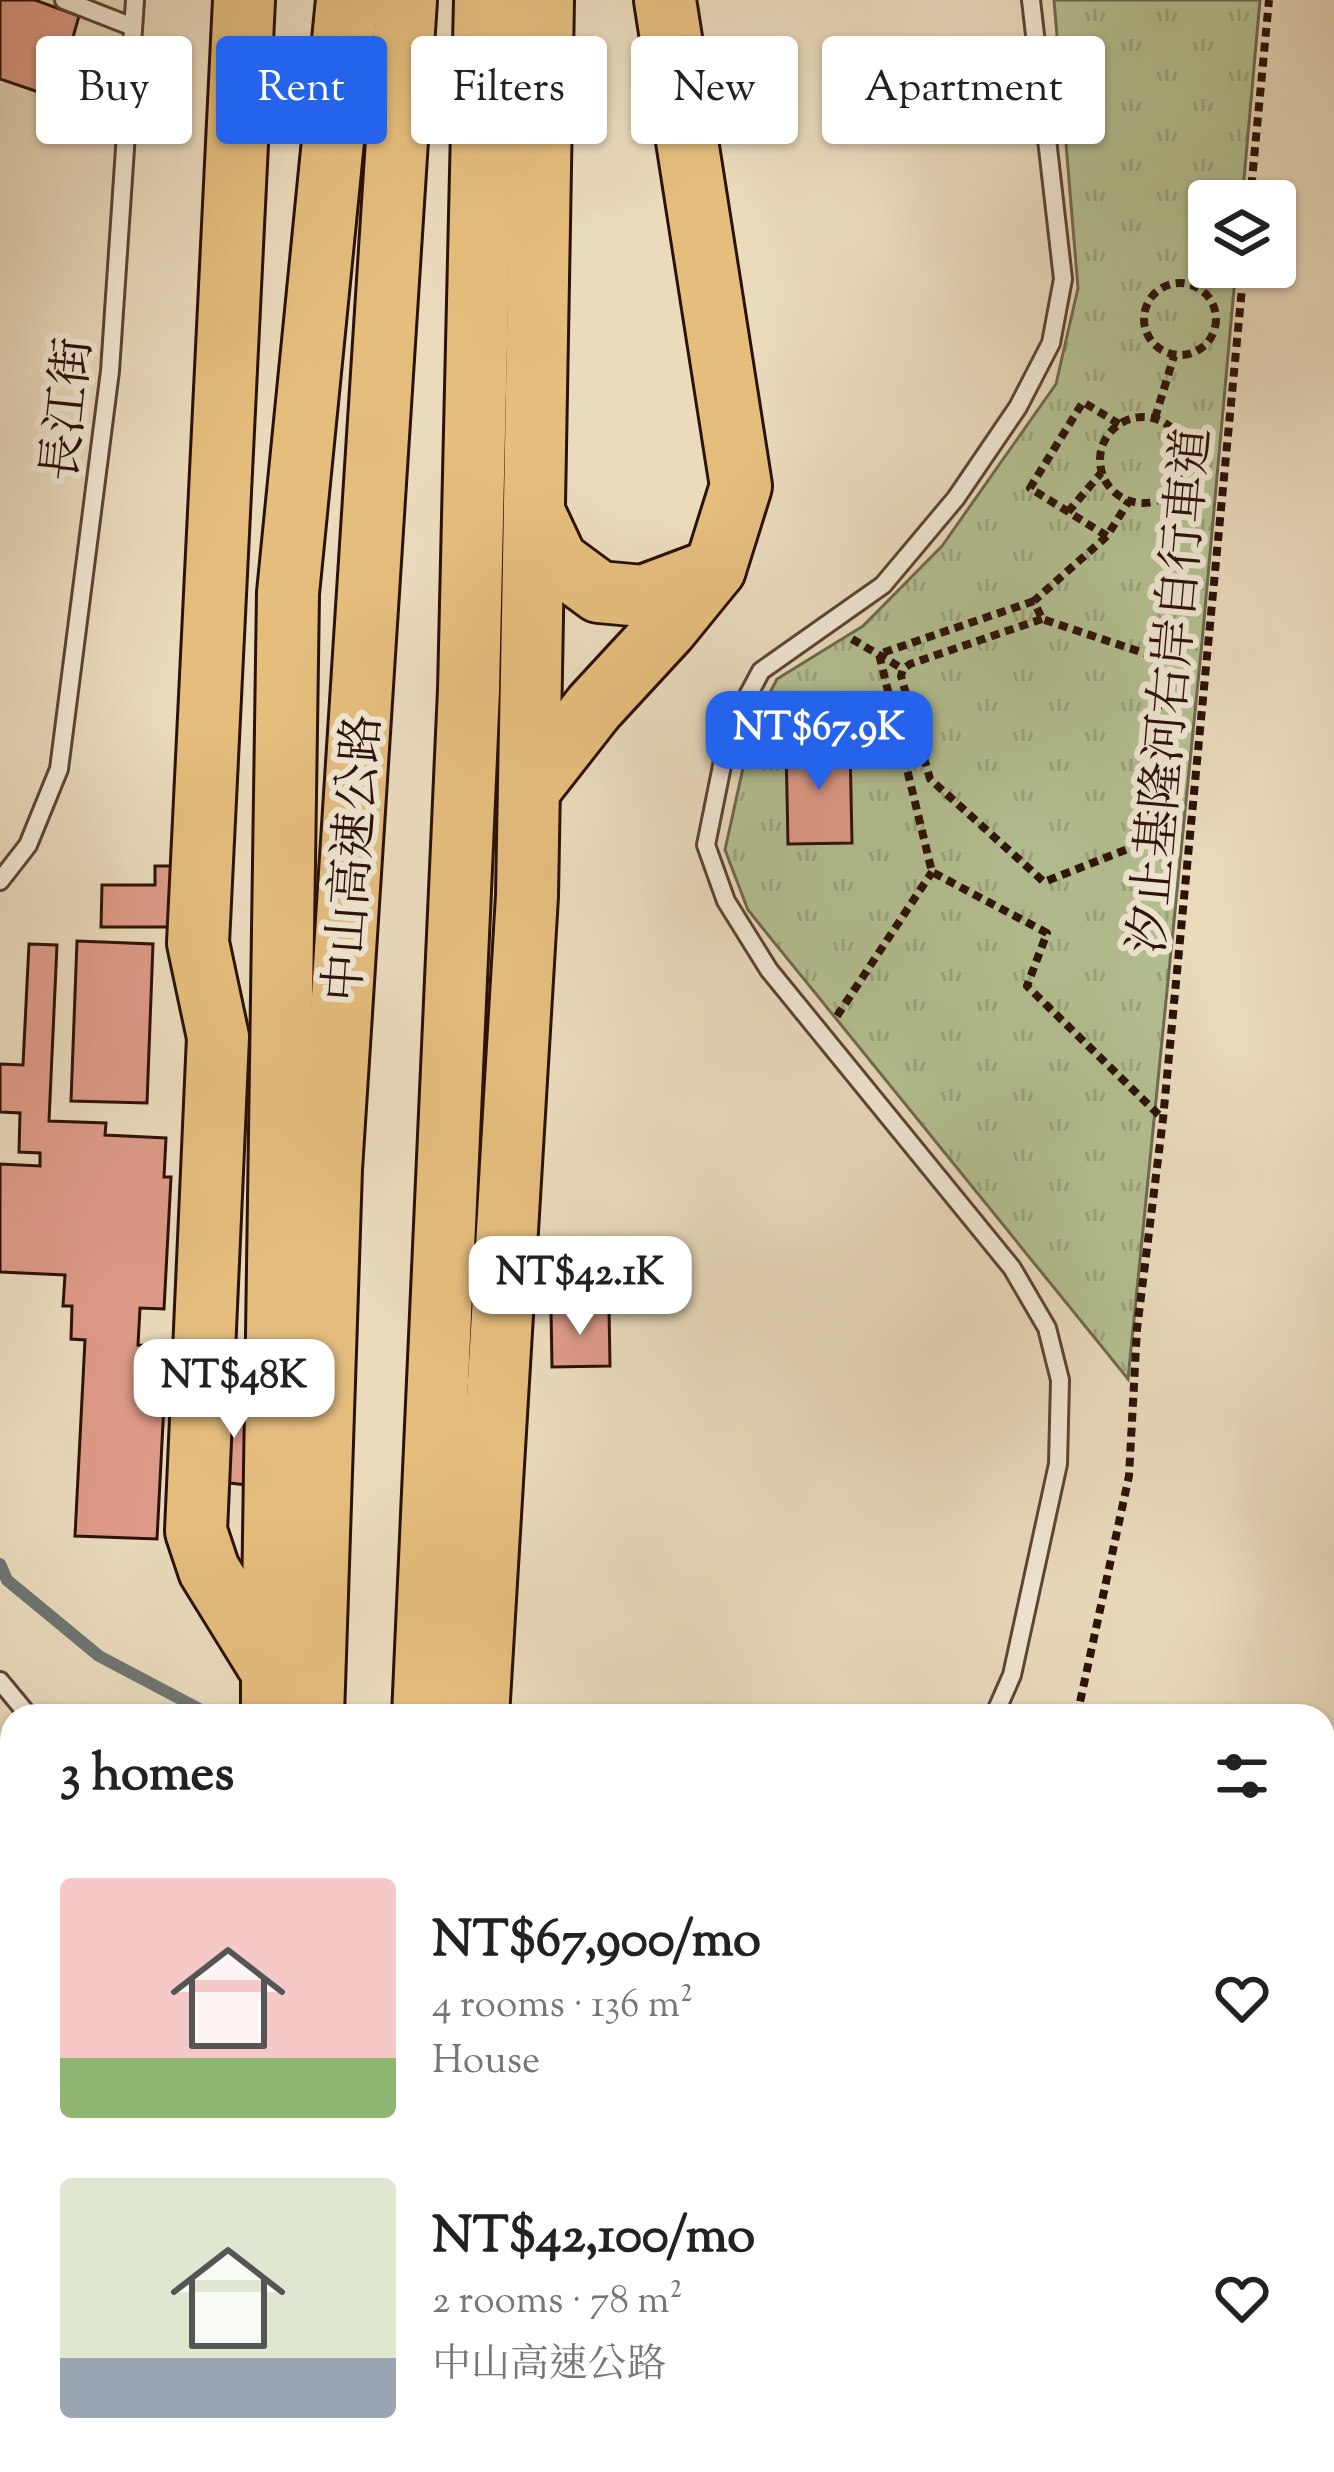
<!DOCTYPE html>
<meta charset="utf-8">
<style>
:root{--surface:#fff;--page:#f6f6f6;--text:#222;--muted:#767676;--accent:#2563eb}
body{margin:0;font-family:"Sorts Mill Goudy","Noto Serif TC",serif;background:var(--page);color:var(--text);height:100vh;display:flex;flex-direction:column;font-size:45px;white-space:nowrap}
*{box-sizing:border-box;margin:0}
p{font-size:39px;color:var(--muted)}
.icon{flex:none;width:66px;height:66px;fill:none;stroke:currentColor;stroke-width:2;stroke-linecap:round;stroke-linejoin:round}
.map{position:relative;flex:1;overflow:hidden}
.drawer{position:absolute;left:0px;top:1704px;width:1335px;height:768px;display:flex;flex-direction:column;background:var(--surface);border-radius:36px 36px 0 0;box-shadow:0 3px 9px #0004}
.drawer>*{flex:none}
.guide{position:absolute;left:36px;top:36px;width:1263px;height:108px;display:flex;gap:24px}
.tools{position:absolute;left:1188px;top:180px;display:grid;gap:24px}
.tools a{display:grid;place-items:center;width:108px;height:108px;border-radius:12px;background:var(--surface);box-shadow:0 3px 9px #0004;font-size:60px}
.price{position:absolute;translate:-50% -102px;padding:0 27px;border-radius:24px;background:#fff;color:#222;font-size:39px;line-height:78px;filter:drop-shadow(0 3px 6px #0008)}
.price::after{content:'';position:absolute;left:50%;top:72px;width:36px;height:27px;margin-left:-18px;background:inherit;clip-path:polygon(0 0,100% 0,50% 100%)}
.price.on{background:var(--accent);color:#fff}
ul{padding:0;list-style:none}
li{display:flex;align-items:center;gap:36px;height:300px;padding:0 60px}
li span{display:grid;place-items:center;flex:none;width:336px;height:240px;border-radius:12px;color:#555}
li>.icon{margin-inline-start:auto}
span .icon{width:144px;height:144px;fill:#fffc;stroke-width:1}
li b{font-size:51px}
h2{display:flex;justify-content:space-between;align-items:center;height:144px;padding:0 60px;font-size:51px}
.tag{padding:0 42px;border-radius:12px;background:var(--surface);box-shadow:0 3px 9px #0004;font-size:42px;line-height:108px}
.tag.on{background:var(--accent);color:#fff}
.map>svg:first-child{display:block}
.forest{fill:url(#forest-firs);stroke:#70694e;stroke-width:3}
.park{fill:url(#park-tufts);stroke:#70694e;stroke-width:3}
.water{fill:url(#water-ripples);stroke:#6e7672;stroke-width:3}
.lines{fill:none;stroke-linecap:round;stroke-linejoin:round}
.stream{stroke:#6e7672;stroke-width:12}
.building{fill:#df9b89;stroke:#2c1108;stroke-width:3}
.service-casing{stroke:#5c4435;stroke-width:22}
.motorway-casing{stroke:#2c1108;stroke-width:66}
.path{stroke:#2c1108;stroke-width:8;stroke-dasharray:9 6;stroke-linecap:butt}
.service{stroke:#f1e8d4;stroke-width:16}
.motorway{stroke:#e5be7e;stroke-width:60}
.labels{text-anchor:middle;stroke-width:12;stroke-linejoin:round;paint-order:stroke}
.street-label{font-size:48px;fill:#2c1108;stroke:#f1e8d4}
</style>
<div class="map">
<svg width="1334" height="2472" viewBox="0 0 1334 2472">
<defs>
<pattern id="forest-firs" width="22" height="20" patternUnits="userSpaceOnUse" patternTransform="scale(3)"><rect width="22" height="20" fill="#b4c193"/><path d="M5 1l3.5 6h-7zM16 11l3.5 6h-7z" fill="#9ba57d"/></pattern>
<pattern id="park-tufts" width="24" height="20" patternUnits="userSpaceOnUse" patternTransform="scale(3)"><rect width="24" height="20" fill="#b4c193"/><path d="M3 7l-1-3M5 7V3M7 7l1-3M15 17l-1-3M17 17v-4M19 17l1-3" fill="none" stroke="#9ba57d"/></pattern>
<pattern id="water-ripples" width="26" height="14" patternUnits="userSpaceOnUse" patternTransform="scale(3)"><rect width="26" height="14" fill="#9ab9b9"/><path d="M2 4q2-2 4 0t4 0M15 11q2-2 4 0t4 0" fill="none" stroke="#859e9e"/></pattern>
</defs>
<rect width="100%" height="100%" fill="#eadbbd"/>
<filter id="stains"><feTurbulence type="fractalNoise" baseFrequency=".00167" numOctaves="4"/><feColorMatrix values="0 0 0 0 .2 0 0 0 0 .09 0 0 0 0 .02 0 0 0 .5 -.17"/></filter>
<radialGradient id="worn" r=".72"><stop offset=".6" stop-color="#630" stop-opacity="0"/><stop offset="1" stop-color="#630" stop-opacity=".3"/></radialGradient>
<polygon class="forest" points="12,1924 12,2375 0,2377 0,1930"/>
<g class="park">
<polygon points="1054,0 1260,0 1242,201 1209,201 1209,267 1236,267 1202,642 1128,1379 748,910 725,850 752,727 777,679 863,626 942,546 1056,384 1078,288"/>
<polygon points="601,2460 870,2460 868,2472 600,2472"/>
</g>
<polygon class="water" points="1334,1838 1334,2472 1156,2472 1159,2460 1323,2460 1323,1913"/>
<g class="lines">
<polyline class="stream" points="0,1564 7,1580 99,1656 207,1713"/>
</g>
<g class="building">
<polygon points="0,0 35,0 79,16 56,98 0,79"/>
<polygon points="850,743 852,843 788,844 786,744"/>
<polygon points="155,866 179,866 178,927 101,927 102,885 155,885"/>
<polygon points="77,941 153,944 147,1103 71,1101"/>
<polygon points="29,944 57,945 49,1121 106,1123 105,1135 166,1138 164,1177 171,1177 164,1309 140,1308 138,1345 167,1346 157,1539 75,1536 85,1340 71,1339 72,1306 63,1306 65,1275 0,1272 0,1164 40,1166 40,1153 19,1152 20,1113 0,1112 0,1064 23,1065"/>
<polygon points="609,1308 610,1366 552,1367 551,1309"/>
<polygon points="220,1397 255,1400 247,1485 212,1481"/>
</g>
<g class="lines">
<defs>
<g id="service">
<polyline points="64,0 133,27"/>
<polyline points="0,881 28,845 59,769 110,371 135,0"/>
<polyline points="0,1681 29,1716"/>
<polyline points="994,1716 1012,1675 1058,1464 1060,1380 1047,1328 1012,1268 769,970 726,901 706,845 729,731 761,671 883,585 956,498 1018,407 1051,343 1063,279 1031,0"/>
<polyline points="130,2472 131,2460"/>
</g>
<g id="motorway">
<polyline points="244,0 198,943 218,1037 196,1531 209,1570 272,1672 272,1716"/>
<polyline points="534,512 557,561 599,592 643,596 715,569"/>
<polyline points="529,790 594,707 667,628 715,569 741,486 665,0"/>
<polyline points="272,1672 288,593 347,0"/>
<polyline points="313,1716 331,1169 406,0"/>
<polyline points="423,1716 469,690 485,0"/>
<polyline points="478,1716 527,896 543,0"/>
<polyline points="288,2472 288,2460"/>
<polyline points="424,2472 425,2460"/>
</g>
</defs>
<use href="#service" class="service-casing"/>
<use href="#motorway" class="motorway-casing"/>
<g class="path">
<polyline points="1250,201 1269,0"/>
<circle cx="1180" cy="319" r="36"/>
<circle cx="1143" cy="460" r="43"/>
<polyline points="1155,418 1174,356"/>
<polyline points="1068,512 1101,473"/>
<polyline points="1107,536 1030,488 1083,402 1119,424"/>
<polyline points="1034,601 879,654 932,872 1047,933 1027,986 1162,1118"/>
<polyline points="1042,619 910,664 903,669 901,676 930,779 1044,882 1148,841 1162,659 1042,619 1034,601 1107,536 1129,501"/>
<polyline points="852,639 903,669"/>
<polyline points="837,1016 932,872"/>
<polyline points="1077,1716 1129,1476 1137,1329 1163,1119 1244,267"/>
<polyline points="832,2472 839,2460"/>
<polyline points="862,2472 864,2460"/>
</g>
<use href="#service" class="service"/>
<use href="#motorway" class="motorway"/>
</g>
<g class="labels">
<g class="street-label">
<text transform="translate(65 409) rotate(-84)" y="17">長江街</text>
<text transform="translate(1168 690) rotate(-85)" y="17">汐止基隆河右岸自行車道</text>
<text transform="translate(351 858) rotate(-86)" y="17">中山高速公路</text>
</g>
</g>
<rect width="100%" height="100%" filter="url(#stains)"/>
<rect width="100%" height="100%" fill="url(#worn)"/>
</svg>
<div class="tools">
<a><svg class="icon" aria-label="layers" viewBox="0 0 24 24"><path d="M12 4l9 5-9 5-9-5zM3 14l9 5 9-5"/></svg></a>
</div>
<b class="price on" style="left:819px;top:793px">NT$67.9K</b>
<b class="price" style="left:580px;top:1338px">NT$42.1K</b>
<b class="price" style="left:234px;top:1441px">NT$48K</b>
<div class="guide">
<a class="tag">Buy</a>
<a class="tag on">Rent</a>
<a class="tag">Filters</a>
<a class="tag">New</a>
<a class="tag">Apartment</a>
</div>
<section class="drawer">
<h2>3 homes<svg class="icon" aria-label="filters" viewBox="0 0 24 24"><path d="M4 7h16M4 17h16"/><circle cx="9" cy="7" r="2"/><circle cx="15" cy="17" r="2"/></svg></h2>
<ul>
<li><span style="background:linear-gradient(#f6c9c9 75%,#8fb573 0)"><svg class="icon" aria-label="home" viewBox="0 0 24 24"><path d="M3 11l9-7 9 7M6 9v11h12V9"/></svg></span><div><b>NT$67,900/mo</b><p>4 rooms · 136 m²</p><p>House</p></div><svg class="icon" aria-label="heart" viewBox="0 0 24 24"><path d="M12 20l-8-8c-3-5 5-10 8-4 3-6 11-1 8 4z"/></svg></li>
<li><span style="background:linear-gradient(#dfe7d0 75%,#9aa5b1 0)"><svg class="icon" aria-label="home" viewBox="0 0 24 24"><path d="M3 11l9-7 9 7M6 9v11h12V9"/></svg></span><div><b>NT$42,100/mo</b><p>2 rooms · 78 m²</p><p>中山高速公路</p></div><svg class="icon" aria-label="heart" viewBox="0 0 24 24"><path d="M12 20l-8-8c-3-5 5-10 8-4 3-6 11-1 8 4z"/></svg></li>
</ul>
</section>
</div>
